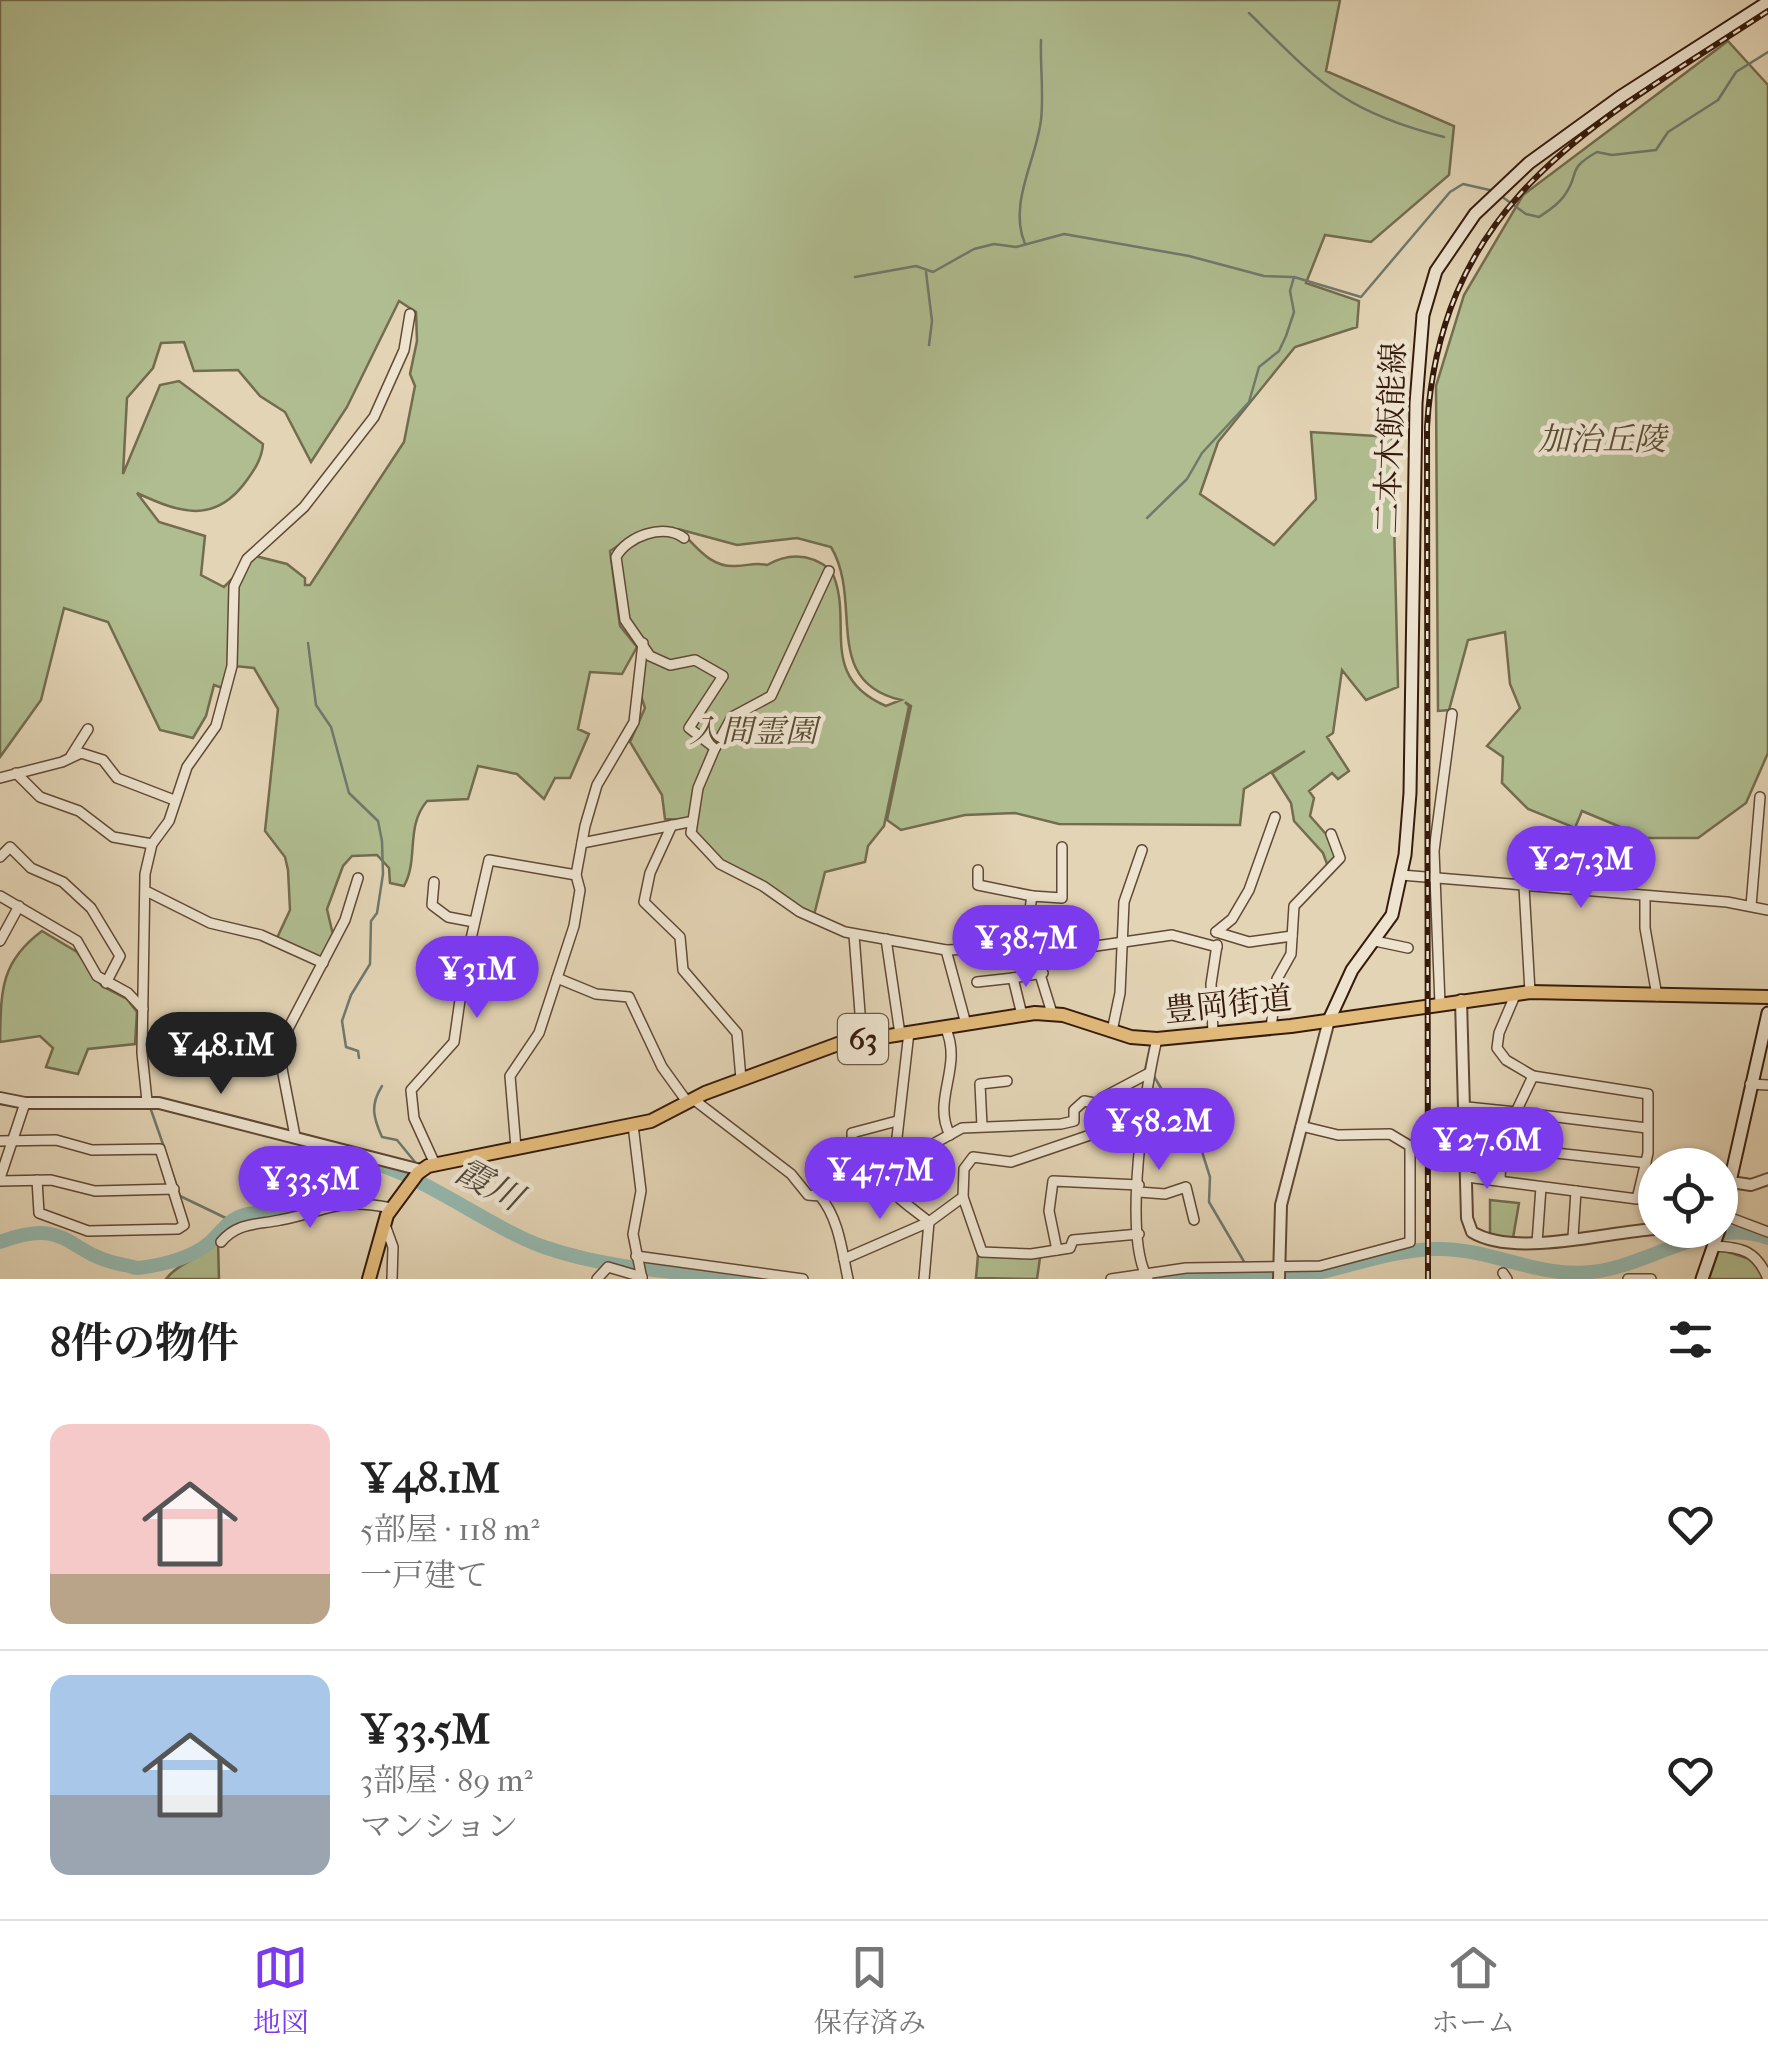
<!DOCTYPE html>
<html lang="ja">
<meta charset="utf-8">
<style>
:root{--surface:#fff;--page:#f2f2f2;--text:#222;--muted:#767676;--line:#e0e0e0;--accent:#7c3aed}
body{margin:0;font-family:"IM FELL French Canon","Noto Serif JP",serif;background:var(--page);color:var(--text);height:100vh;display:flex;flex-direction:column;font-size:38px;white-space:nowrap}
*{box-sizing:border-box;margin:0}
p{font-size:32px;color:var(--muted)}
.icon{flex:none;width:55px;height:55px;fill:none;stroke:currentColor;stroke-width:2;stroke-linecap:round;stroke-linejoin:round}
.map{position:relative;height:1279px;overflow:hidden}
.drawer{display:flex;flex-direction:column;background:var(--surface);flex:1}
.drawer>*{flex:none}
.tools{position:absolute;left:1638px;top:1148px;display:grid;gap:20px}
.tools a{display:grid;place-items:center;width:100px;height:100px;border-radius:50%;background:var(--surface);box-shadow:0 2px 8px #0004;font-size:50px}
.price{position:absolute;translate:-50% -85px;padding:0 22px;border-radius:35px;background:var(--accent);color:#fff;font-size:32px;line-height:65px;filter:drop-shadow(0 2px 5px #0008)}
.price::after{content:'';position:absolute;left:50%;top:60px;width:30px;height:22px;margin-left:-15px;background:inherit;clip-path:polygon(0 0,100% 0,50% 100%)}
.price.active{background:#222;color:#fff}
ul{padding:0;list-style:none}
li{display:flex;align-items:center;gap:30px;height:250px;padding:0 50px}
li+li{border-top:2px solid var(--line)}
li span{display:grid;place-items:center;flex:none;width:280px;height:200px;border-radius:20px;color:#555}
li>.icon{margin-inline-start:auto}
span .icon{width:120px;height:120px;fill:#fffc;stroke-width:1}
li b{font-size:42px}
h2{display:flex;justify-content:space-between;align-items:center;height:120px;padding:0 50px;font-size:42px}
.tabs{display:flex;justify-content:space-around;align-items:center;height:140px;border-top:2px solid var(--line);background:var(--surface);font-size:28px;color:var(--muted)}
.tabs a{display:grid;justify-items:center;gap:5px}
.tabs .active{color:var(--accent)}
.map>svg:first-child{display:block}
.green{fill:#b0bd90;stroke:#736c4e;stroke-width:2.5;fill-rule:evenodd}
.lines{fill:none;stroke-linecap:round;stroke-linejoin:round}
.stream{stroke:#6f796d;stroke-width:2.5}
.river{stroke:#95b8ae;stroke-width:14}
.minor-casing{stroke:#614936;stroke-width:12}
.tertiary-casing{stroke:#614936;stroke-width:14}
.secondary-casing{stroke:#361b0c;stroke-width:15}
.primary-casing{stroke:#361b0c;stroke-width:16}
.minor{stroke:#ede3cf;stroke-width:9}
.tertiary{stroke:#ede3cf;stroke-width:10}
.secondary{stroke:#ede3cf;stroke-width:11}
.primary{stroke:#e2ba7a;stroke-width:12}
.rail-casing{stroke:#361b0c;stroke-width:6}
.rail{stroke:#ede3cf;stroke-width:2.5;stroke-dasharray:8;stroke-linecap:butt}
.labels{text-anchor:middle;stroke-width:9;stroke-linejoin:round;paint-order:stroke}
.shield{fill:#ede3cf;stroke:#6d5746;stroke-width:2.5}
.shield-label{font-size:30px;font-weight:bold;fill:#361b0c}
.street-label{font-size:32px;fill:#361b0c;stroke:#ede3cf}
.park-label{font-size:32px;font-style:italic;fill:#5b4c34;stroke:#ede3cf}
.water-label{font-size:35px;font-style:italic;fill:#524a3d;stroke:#ede3cf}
</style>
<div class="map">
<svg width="1768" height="1279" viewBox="0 0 1768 1279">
<rect width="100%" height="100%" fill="#e3d4b5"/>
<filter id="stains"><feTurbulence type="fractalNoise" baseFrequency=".002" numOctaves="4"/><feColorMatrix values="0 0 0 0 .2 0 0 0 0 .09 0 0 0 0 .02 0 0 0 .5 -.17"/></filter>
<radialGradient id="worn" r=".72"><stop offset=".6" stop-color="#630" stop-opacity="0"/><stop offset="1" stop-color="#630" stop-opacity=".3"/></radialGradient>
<g class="green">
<path d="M0 0H1340L1326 71 1454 126 1449 175 1371 242 1325 235 1306 283 1359 301 1357 327 1295 347 1218 442 1200 494 1274 545 1316 499 1311 432 1392 437 1398 687 1366 700 1342 670 1333 733 1327 737 1349 771 1338 779 1332 773 1309 791 1314 798 1310 816 1333 842 1337 858 1327 864 1323 853 1294 821 1291 803 1272 773 1305 751 1244 789 1240 825 1059 824 1015 813 965 815 901 830 887 820 911 706 905 702 909 706 884 826 868 846 865 862 825 872 814 915 803 910 715 857 681 820 665 819 662 795 630 742 645 708 639 690 644 650 623 621 613 556 625 541 610 551 620 626 637 647 622 674 590 672 578 729 589 734 570 778H555L544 799 517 774 478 766 468 799 427 801C405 827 419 859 404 886L390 883 389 868 377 855 352 856 343 866 327 909 333 935 320 959 277 938 290 910 288 870 285 857 265 831 278 709 254 668 235 666 228 690 214 685 206 716 193 738 160 730 108 622 64 608 41 700 0 757ZM399 301 416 312 417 341 410 374 415 386 404 442 310 585H305V578L287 564 255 556 224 587 201 575 205 536 159 522 137 493C180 513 215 525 247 480 255 469 262 458 263 444L179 381 160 385 123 474 127 398 153 368 161 343 184 342 194 371 238 370 260 396 285 412 311 462 347 407ZM678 529 737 545 797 538 831 547C864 602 820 681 901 700L886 706C815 675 856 620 831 570 811 554 790 552 767 565 754 562 748 566 736 566 709 568 695 544 678 529Z"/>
<polygon points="1728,41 1768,85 1768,753 1746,803 1698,838 1647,838 1582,811 1575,828 1528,809 1502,783 1503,757 1487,746 1520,708 1510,684 1505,632 1468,640 1449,710 1438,711 1436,386 1464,295 1523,195"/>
<path d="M42 931 77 952 102 986 127 999 137 1012 135 1044 88 1049 78 1074 46 1067 53 1048 40 1036 0 1042C1 991 0 962 42 931Z"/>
<polygon points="1490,1200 1519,1203 1513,1238 1490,1236"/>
<path d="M218 1242 219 1279H166C178 1263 202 1258 218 1242Z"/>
<polygon points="1719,1249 1759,1262 1765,1279 1709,1279"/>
<polygon points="978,1255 1040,1258 1037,1279 976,1278"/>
</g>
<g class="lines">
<g class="stream">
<path d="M1249 13C1320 83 1344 112 1444 137"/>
<path d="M1501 196 1526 214 1539 217C1548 211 1558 205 1564 196 1581 173 1565 170 1597 152L1612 155 1656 150 1668 132 1718 100 1736 72 1768 52"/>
<path d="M1025 244C1008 204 1036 161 1041 120 1044 94 1040 66 1041 40"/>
<polyline points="926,272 932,321 929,345"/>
<polyline points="855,277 916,266 933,272 974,249 994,244 1016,247 1064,234 1189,256 1264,276 1292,277"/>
<polyline points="1147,518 1187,479 1202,453 1249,402 1259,367 1279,351 1286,336 1294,312 1290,291 1294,277 1361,297 1450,192 1463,184 1494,191"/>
<polyline points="308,643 316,705 331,727 349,793 378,821 382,841 383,874 377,913 371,921 370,964 351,995 342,1021 346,1047 358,1051 359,1058"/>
<polyline points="1145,1070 1150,1047"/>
<polyline points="1152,1073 1164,1093 1165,1112 1192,1120 1210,1177 1209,1202 1246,1265"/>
<path d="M382 1086C370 1105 373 1117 382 1137L397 1140 415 1162"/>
<polyline points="150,1107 164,1147"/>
<polyline points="166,1155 180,1196 232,1221"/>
<polyline points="715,1279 717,1277"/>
</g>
<g class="river">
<path d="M0 1242C72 1216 64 1254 124 1265 129 1265 133 1268 138 1268 162 1265 190 1259 209 1243 221 1233 227 1220 244 1215 263 1209 284 1214 302 1201 320 1186 326 1160 352 1160 401 1159 490 1229 544 1247 610 1270 684 1273 753 1279"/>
<polyline points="1152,1279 1281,1279"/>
<path d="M1289 1279C1336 1272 1393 1248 1440 1249 1491 1249 1539 1278 1591 1272 1651 1266 1708 1216 1768 1238"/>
</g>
<defs>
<g id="minor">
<path d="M684 538C664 523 627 536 616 557L625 620 650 656 670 665 695 660 723 676 689 728 715 748"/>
<polyline points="829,571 771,696 732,717 715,748 698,788 691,833 720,864 763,886 800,912 845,932 946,950 978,949 987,932 1025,941 1034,955 1172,935 1217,947"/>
<polyline points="71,756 88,729"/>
<polyline points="16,773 40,797 79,811 113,837 152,844"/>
<polyline points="0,778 62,762 81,753 103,760 117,778 174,800"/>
<polyline points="672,825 650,873 644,902 680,937 683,970 737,1033 741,1079"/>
<polyline points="582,843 689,822"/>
<polyline points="0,857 10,847 31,868 63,882 91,908 120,956 106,983"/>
<polyline points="978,870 978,885 1032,896"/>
<polyline points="1401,875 1727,902 1768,910"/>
<polyline points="434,882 432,905 448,917 474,922"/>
<polyline points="1524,887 1530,992"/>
<polyline points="148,892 210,923 261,935 323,963"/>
<polyline points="0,896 77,941 97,976 128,993 143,1009"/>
<polyline points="1645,897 1645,928 1657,996"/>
<polyline points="1751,906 1760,797"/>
<polyline points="1216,932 1232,919 1249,890 1275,817"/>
<polyline points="1216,932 1249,942 1292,936"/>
<polyline points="854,935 862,1039"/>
<polyline points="886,939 900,1034"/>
<polyline points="0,941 19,906"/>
<polyline points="1025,941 1032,896 1062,898 1062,847"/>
<polyline points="1375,941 1408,948"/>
<polyline points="946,950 966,1024"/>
<polyline points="1034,955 1052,1013"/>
<polyline points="557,978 596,994 629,997 662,1067 688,1103"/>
<polyline points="977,982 1013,978"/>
<polyline points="1516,993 1499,1033 1497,1048 1506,1060 1533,1076"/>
<polyline points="1440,1004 1434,851 1452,714"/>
<polyline points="1022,1015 1013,978 1043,973"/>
<path d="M945 1027C964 1067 931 1099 950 1135"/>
<polyline points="1271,1028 1277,979 1291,954 1294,906 1340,858 1331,834"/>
<polyline points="1112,1031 1120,993 1124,902 1142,850"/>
<path d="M909 1032 896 1146 890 1166 881 1167C882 1191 912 1207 929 1222L963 1197 964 1169 973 1157 1011 1162 1093 1134 1102 1098 1149 1073"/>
<polyline points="1213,1034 1211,984 1217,945"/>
<polyline points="1750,1084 1768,1085"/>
<path d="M693 1099 791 1174 808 1195 820 1196C839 1219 842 1251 848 1279"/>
<polyline points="147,1101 142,1053 145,874 152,844 169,821 187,767 216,726 232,666 234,586 247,559 304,507 374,417 404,350 410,314"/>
<polyline points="1467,1107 1516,1112 1533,1076 1648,1094 1648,1153 1637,1199 1467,1177"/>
<polyline points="1516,1112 1647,1128"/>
<polyline points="633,1125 641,1191 633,1234 642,1279"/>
<polyline points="982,1126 980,1084 1007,1081"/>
<polyline points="295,1136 278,1048 345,920 358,878"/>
<polyline points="0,1141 56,1140 92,1150 160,1149 184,1225 178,1229 88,1231 39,1213 37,1180"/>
<polyline points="1501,1147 1646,1163"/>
<polyline points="516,1148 510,1076 539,1033 574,926 580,890 576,875 585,826 597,785 634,722 643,643"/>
<polyline points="435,1164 414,1118 411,1090 454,1042 465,965 489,860 576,875"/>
<polyline points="881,1167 853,1170 852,1133 897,1121"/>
<polyline points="0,1178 25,1103"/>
<polyline points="0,1181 51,1180 95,1191 174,1189"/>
<polyline points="1500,1181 1503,1111"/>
<polyline points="889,1188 915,1154 962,1128 1061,1124 1074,1121 1074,1110 1084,1101 1099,1104"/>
<polyline points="1139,1192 1165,1194 1186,1187 1194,1220"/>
<polyline points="963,1197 982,1252 1031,1254 1070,1248 1073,1240 1139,1234"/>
<polyline points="1723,1215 1768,1232"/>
<polyline points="384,1222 393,1247 392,1279"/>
<polyline points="1573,1237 1576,1191"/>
<path d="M221 1242C238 1222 257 1225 280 1220 328 1211 337 1197 391 1208"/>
<polyline points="1537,1243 1541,1187"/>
<path d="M1713 1246C1742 1247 1757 1251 1768 1279"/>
<polyline points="1057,1250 1049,1211 1053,1181 1139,1185"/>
<polyline points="636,1256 803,1279"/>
<polyline points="844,1259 929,1222 924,1279"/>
<polyline points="1503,1273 1507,1279"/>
<polyline points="597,1279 608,1267 642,1277"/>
<polyline points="1111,1279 1186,1268 1320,1266 1410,1242 1410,1146 1390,1134 1338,1135 1301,1126"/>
<path d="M1148 1279C1122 1236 1145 1089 1157 1039"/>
<polyline points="1628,1279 1651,1279"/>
</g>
<g id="tertiary">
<path d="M1461 1000 1467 1218 1472 1232C1515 1258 1606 1232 1655 1229"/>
<polyline points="0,1098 25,1103 159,1103 421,1170"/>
<polyline points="1731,1182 1751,1185 1768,1179"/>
<polyline points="1279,1279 1281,1205 1329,1020"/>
</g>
<g id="secondary">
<polyline points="1329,1020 1352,970 1392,915 1405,855 1410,793 1416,403 1423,315 1436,271 1475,214 1529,163 1620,97 1768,2"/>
<polyline points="1720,1226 1768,1013"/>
<polyline points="1702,1279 1719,1230"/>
</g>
<polyline id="primary" points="369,1279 387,1215 418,1173 428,1166 651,1121 705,1093 838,1044 1035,1013 1063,1015 1131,1037 1157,1039 1291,1026 1530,992 1768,997"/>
</defs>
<use href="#minor" class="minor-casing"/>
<use href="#tertiary" class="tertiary-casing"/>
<use href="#secondary" class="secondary-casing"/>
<use href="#primary" class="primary-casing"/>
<use href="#minor" class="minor"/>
<use href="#tertiary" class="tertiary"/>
<use href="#secondary" class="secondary"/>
<use href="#primary" class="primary"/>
<defs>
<path id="rail" d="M1428 1279 1427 427C1441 197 1597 123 1768 11"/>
</defs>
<use href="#rail" class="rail-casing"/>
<use href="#rail" class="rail"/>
</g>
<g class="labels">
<rect class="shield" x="838" y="1014" width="50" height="50" rx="8"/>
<g class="shield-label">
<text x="863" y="1049">63</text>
</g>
<g class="street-label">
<text transform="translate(1390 438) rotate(-88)" y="11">二本木飯能線</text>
<text transform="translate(1228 1004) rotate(-6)" y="11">豊岡街道</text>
</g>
<g class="park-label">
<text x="1602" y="450">加治丘陵</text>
<text x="753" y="742">入間霊園</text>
</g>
<g class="water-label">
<text transform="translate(489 1184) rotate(28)" y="12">霞川</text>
</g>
</g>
<rect width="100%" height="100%" filter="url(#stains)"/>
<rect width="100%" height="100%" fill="url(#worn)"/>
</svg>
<div class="tools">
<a><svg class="icon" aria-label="locate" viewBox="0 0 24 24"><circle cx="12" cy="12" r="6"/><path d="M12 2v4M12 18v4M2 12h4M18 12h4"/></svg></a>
</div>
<b class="price" style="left:1581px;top:911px">¥27.3M</b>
<b class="price" style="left:1026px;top:990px">¥38.7M</b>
<b class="price" style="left:477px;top:1021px">¥31M</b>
<b class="price active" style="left:221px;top:1097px">¥48.1M</b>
<b class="price" style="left:1159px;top:1173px">¥58.2M</b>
<b class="price" style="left:1487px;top:1192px">¥27.6M</b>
<b class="price" style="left:880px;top:1222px">¥47.7M</b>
<b class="price" style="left:310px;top:1231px">¥33.5M</b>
</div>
<section class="drawer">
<h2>8件の物件<svg class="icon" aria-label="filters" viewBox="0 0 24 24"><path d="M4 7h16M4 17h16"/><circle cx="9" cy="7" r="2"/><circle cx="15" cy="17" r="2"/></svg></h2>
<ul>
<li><span style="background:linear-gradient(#f6c9c9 75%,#b9a48a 0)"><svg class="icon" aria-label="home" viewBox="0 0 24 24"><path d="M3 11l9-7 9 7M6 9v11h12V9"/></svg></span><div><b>¥48.1M</b><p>5部屋 · 118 m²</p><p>一戸建て</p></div><svg class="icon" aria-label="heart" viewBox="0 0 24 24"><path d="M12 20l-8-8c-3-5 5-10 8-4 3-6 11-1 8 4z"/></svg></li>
<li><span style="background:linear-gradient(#a9c7e8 60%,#9aa5b1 0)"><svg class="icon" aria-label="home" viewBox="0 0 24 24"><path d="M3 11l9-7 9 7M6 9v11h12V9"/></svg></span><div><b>¥33.5M</b><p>3部屋 · 89 m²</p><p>マンション</p></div><svg class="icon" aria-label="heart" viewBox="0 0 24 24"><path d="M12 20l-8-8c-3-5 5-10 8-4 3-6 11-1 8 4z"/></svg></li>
</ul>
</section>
<nav class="tabs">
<a class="active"><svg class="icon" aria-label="map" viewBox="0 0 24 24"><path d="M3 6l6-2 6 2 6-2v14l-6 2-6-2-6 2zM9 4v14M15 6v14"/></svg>地図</a>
<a><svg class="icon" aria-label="saved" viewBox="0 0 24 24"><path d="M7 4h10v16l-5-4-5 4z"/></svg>保存済み</a>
<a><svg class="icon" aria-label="home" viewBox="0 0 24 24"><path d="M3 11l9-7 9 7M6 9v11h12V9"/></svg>ホーム</a>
</nav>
